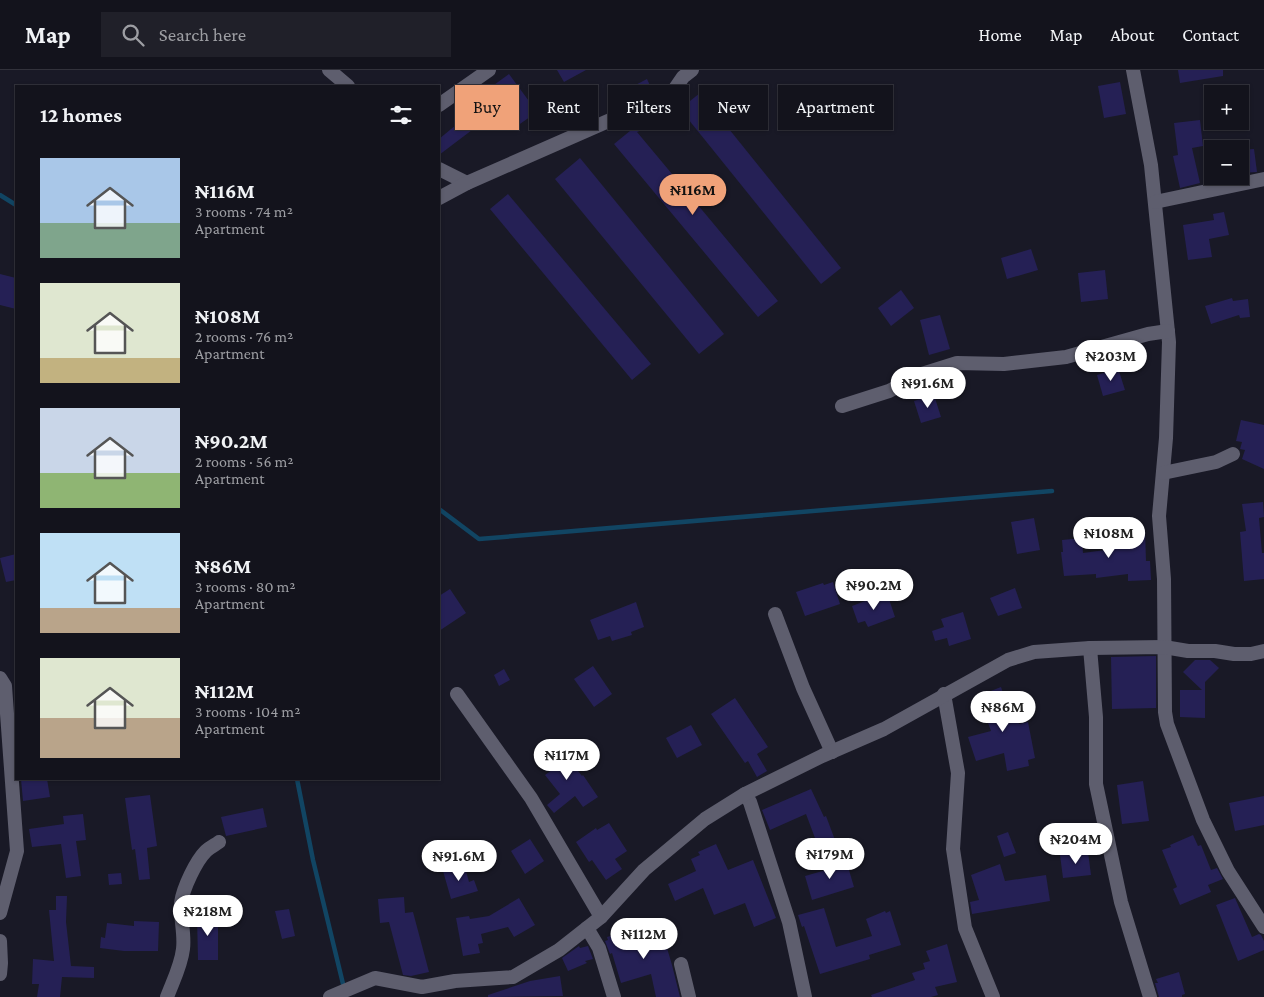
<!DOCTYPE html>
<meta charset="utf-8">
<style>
:root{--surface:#13131c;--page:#202029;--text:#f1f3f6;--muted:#9d9ea3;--line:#32323b;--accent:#f0a279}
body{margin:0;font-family:"Crimson Pro",serif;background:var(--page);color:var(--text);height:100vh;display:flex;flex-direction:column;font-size:19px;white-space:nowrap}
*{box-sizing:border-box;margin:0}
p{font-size:16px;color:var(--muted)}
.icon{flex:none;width:28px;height:28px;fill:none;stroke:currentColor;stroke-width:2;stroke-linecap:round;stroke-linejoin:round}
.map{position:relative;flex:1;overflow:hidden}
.drawer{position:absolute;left:15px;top:15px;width:425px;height:695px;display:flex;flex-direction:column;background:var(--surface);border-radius:0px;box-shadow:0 1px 4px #0004,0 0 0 1px var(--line)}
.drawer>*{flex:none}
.banner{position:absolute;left:455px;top:15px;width:475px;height:45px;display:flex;gap:10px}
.fabs{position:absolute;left:1204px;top:15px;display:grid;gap:10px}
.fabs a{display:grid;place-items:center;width:45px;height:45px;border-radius:0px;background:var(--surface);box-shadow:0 1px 4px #0004,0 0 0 1px var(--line);font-size:25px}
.price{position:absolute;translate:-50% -42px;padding:0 11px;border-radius:18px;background:#fff;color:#222;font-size:16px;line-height:32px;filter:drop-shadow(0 1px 2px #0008)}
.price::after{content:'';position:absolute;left:50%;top:30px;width:15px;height:11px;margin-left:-8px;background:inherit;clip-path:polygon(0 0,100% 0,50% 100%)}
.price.active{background:var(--accent);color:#111}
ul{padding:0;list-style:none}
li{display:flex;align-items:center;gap:15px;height:125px;padding:0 25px}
li span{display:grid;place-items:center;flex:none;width:140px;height:100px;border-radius:0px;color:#555}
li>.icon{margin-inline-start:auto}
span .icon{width:60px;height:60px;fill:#fffc;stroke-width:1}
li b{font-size:21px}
h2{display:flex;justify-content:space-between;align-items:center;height:60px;padding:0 25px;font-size:21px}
.chip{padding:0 18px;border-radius:0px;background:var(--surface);box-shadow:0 1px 4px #0004,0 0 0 1px var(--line);font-size:18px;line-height:45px}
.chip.active{background:var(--accent);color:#111}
header{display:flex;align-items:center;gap:30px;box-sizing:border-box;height:70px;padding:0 25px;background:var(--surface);border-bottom:1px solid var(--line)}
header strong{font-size:24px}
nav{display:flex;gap:28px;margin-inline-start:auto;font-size:18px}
.search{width:350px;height:45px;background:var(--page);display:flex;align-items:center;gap:12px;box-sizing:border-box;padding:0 18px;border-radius:0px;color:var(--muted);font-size:19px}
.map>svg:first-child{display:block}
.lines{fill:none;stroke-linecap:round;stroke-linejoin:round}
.stream{stroke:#114563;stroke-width:4.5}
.building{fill:#252055}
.minor{stroke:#5e5e6e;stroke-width:14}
</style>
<header>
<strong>Map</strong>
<div class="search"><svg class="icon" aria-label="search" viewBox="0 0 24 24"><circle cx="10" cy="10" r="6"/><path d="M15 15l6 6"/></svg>Search here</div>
<nav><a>Home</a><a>Map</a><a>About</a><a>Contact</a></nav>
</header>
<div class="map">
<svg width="1264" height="927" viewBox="0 0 1264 927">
<rect width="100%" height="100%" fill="#191926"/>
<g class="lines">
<g class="stream">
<polyline points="0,125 16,135"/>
<polyline points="439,439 479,469 1052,421"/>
<polyline points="297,709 313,790 344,918"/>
</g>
</g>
<g class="building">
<polygon points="557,0 586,0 564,12"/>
<polygon points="1178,0 1223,0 1223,6 1180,13"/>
<polygon points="509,4 537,42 517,56 501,34 473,61 472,60 439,85 439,69 462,50 457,45 463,39 457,33 467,26 471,31 475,27 476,28"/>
<polygon points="647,9 653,22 628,33 622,22"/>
<polygon points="1120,12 1126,44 1104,48 1098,16"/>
<polygon points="700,23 841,198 821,214 680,39"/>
<polygon points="661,37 663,37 668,49 637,62 778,231 758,247 614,74 647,47 646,44"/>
<polygon points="1200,50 1203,76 1192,78 1200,113 1180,118 1173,86 1178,85 1174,53"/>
<polygon points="1254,79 1257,102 1240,103 1240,80"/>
<polygon points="580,88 724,264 699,284 555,109"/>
<polygon points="508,124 651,294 632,310 490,139"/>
<polygon points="1224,142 1229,165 1209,169 1212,187 1188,190 1183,155 1214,150 1213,144"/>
<polygon points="1031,179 1038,200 1007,209 1001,188"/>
<polygon points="1105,200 1108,229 1081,232 1078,203"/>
<polygon points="0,204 16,208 16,239 0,235"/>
<polygon points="901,220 914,238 891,256 878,238"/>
<polygon points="1232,228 1233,231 1248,229 1250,247 1240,248 1239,245 1211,254 1205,236"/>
<polygon points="940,245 950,279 929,285 920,250"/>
<polygon points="1118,298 1125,320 1103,326 1097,305"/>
<polygon points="934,325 941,347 921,353 914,331"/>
<polygon points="1241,350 1264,355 1264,399 1242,389 1245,380 1240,379 1242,372 1236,371"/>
<polygon points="1263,432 1264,447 1259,448 1262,483 1264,483 1264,509 1244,511 1240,462 1246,461 1242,434"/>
<polygon points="1034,448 1040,480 1017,484 1011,452"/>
<polygon points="1126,460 1145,460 1146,491 1150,491 1151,510 1128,511 1128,504 1096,508 1096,504 1064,506 1061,482 1063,482 1062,470 1082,468 1083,483 1127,477"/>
<polygon points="16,484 16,510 6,512 0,488"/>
<polygon points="833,512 840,534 805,546 796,522 823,513 824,515"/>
<polygon points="1015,518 1022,538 998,546 990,528"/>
<polygon points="450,519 466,543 439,561 439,526"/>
<polygon points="881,525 884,531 889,529 895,547 868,557 865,551 858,553 852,536"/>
<polygon points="636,532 644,557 631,562 632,565 612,571 610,566 598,570 590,550"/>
<polygon points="963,542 971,569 949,576 947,568 935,571 932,561 944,557 941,549"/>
<polygon points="1156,586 1156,638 1112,639 1111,587"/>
<polygon points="1195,590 1210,590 1219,598 1205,612 1205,648 1180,647 1180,620 1202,620 1183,602"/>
<polygon points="593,596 612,624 594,637 574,609"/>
<polygon points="504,599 510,610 499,616 494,605"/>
<polygon points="1001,617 1004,626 1008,625 1019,654 1028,652 1035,688 1028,690 1029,696 1007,701 1004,683 976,691 968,667 991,661 978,626"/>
<polygon points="735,628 768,677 757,684 767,701 757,707 748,691 745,693 711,644"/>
<polygon points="691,655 702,675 677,688 666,668"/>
<polygon points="552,678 557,686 561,679 582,706 583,705 598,727 583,737 575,726 554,743 547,735 560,724 545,705 552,700 542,686"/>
<polygon points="21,709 47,709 50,727 23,731"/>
<polygon points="1143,711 1149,751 1122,754 1117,715"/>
<polygon points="811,719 824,747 826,746 835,770 818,776 806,744 770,760 762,740"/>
<polygon points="150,725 157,776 147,778 150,809 139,810 135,779 132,780 125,728"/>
<polygon points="1264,726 1264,755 1235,761 1229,733"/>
<polygon points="263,738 267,757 226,766 221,747"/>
<polygon points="83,744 86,770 76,771 81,806 66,808 61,774 32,777 29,759 64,754 63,746"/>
<polygon points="609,753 627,781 615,789 622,799 606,810 592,790 589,792 576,772 596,758 597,760"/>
<polygon points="1008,762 1016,783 1004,787 997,766"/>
<polygon points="1193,765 1198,776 1201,775 1211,800 1217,798 1223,809 1208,815 1211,822 1180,835 1173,819 1177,817 1162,780 1171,777 1170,775"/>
<polygon points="530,769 544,791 525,804 511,781"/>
<polygon points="716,774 728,800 753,790 776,848 754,857 745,833 714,845 703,818 675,831 668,814 696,801 691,789 700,785 698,782"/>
<polygon points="1088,782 1091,805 1063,808 1060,785"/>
<polygon points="846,790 854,817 812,830 805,806 826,800 825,796"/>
<polygon points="464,794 469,812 474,810 478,821 451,829 443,801"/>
<polygon points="1000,794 1005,811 1046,805 1050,831 972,844 970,832 979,830 971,805"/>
<polygon points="121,803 122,814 109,815 108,804"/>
<polygon points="56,826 67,826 66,852 71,896 94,897 94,908 62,907 60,927 37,927 39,914 32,914 33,889 54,891 49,840 56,840"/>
<polygon points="404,827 405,843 413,842 429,902 411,906 403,905 389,852 380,853 378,829"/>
<polygon points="519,828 535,855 514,867 508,857 481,864 483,873 478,874 480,883 463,886 456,848 469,846 470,849 489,846"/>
<polygon points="1235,828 1252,867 1259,864 1261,865 1264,871 1264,880 1238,891 1216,835"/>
<polygon points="824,838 836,877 872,866 866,849 885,841 886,843 890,841 901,875 869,885 870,889 820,904 804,856 802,857 798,845"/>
<polygon points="289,839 295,866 282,869 275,841"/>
<polygon points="197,845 218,845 218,890 198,890"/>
<polygon points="134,851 159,852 158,881 124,881 100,878 101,867 105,868 107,853 134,856"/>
<polygon points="655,857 656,863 662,861 672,895 680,927 656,927 651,904 621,913 612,883 610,884 605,871 608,870 607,867 629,860 631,865"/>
<polygon points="947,874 957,912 935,917 938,925 931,927 872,927 871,925 915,910 912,903 925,899 923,893 930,891 926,881"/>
<polygon points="579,876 580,878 588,876 593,889 585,891 587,893 568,901 562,888"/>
<polygon points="1179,902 1185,924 1182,925 1182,927 1159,927 1155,913 1158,913 1156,909"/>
<polygon points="560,906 563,926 488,927 488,925 530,911"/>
</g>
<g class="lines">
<g class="minor">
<polyline points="329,0 348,16"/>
<polyline points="1133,0 1151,95 1169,272 1166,368 1159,446 1164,509 1165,642 1167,654 1203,750 1228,801 1264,857"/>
<polyline points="439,35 489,0"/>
<polyline points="439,99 467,113"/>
<polyline points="439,128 467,113 672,23 683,7 692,0"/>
<polyline points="1155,132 1264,109"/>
<polyline points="842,336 889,321 922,304 957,293 1004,294 1066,287 1148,264 1168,261"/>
<polyline points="1163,403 1216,392 1233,384"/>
<polyline points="775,544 803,618 832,682"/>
<polyline points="1090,578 1096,647 1096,714 1121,832 1150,927"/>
<polyline points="0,608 5,616 17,781 0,843"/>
<polyline points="457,624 531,728 601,847"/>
<polyline points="944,624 958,703 953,779 965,858 993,927"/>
<polyline points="745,724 750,732 789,852 805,927"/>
<polyline points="587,858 599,878 614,927"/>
<polyline points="0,871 1,893 0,904"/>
<polyline points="681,894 689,927"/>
<path d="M167 927C173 911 181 896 183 879 185 864 180 848 181 833 183 818 196 791 206 781 210 777 215 775 219 772"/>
<polyline points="330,927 375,908 422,917 455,911 513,907 559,880 601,847 644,800 705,749 745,724 822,686 884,659 1008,590 1034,582 1090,578 1164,577 1188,581 1215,581 1234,584 1251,584 1264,581"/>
</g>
</g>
</svg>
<div class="fabs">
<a>+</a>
<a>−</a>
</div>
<b class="price active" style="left:693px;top:146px">₦116M</b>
<b class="price" style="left:1111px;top:312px">₦203M</b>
<b class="price" style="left:928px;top:339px">₦91.6M</b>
<b class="price" style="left:1109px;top:489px">₦108M</b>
<b class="price" style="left:874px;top:541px">₦90.2M</b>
<b class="price" style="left:1003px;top:663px">₦86M</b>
<b class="price" style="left:567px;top:711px">₦117M</b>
<b class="price" style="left:1076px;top:795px">₦204M</b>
<b class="price" style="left:830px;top:810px">₦179M</b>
<b class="price" style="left:459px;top:812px">₦91.6M</b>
<b class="price" style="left:208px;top:867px">₦218M</b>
<b class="price" style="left:644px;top:890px">₦112M</b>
<div class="banner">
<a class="chip active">Buy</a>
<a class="chip">Rent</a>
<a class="chip">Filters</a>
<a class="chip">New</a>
<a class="chip">Apartment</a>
</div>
<section class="drawer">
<h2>12 homes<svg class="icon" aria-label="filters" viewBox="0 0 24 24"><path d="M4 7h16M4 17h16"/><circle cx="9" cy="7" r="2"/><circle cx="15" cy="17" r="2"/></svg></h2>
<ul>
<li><span style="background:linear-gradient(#a9c7e8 65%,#7fa58c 0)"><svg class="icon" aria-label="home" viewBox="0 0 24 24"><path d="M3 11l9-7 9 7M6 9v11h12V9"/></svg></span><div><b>₦116M</b><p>3 rooms · 74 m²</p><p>Apartment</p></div></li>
<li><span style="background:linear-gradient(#dfe7d0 75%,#c2b280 0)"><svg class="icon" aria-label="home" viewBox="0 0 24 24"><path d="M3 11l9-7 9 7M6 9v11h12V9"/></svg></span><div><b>₦108M</b><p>2 rooms · 76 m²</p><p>Apartment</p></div></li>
<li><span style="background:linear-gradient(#c9d6e8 65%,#8fb573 0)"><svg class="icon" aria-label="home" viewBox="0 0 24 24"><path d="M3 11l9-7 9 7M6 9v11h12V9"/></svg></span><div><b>₦90.2M</b><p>2 rooms · 56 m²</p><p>Apartment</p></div></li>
<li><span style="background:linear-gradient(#bfe0f5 75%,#b9a48a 0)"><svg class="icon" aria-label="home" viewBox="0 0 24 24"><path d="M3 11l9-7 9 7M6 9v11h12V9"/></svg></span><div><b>₦86M</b><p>3 rooms · 80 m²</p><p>Apartment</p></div></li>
<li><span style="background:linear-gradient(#dfe7d0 60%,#b9a48a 0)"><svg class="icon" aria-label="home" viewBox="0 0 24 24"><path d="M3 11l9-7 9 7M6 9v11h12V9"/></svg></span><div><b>₦112M</b><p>3 rooms · 104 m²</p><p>Apartment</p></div></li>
</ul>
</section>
</div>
